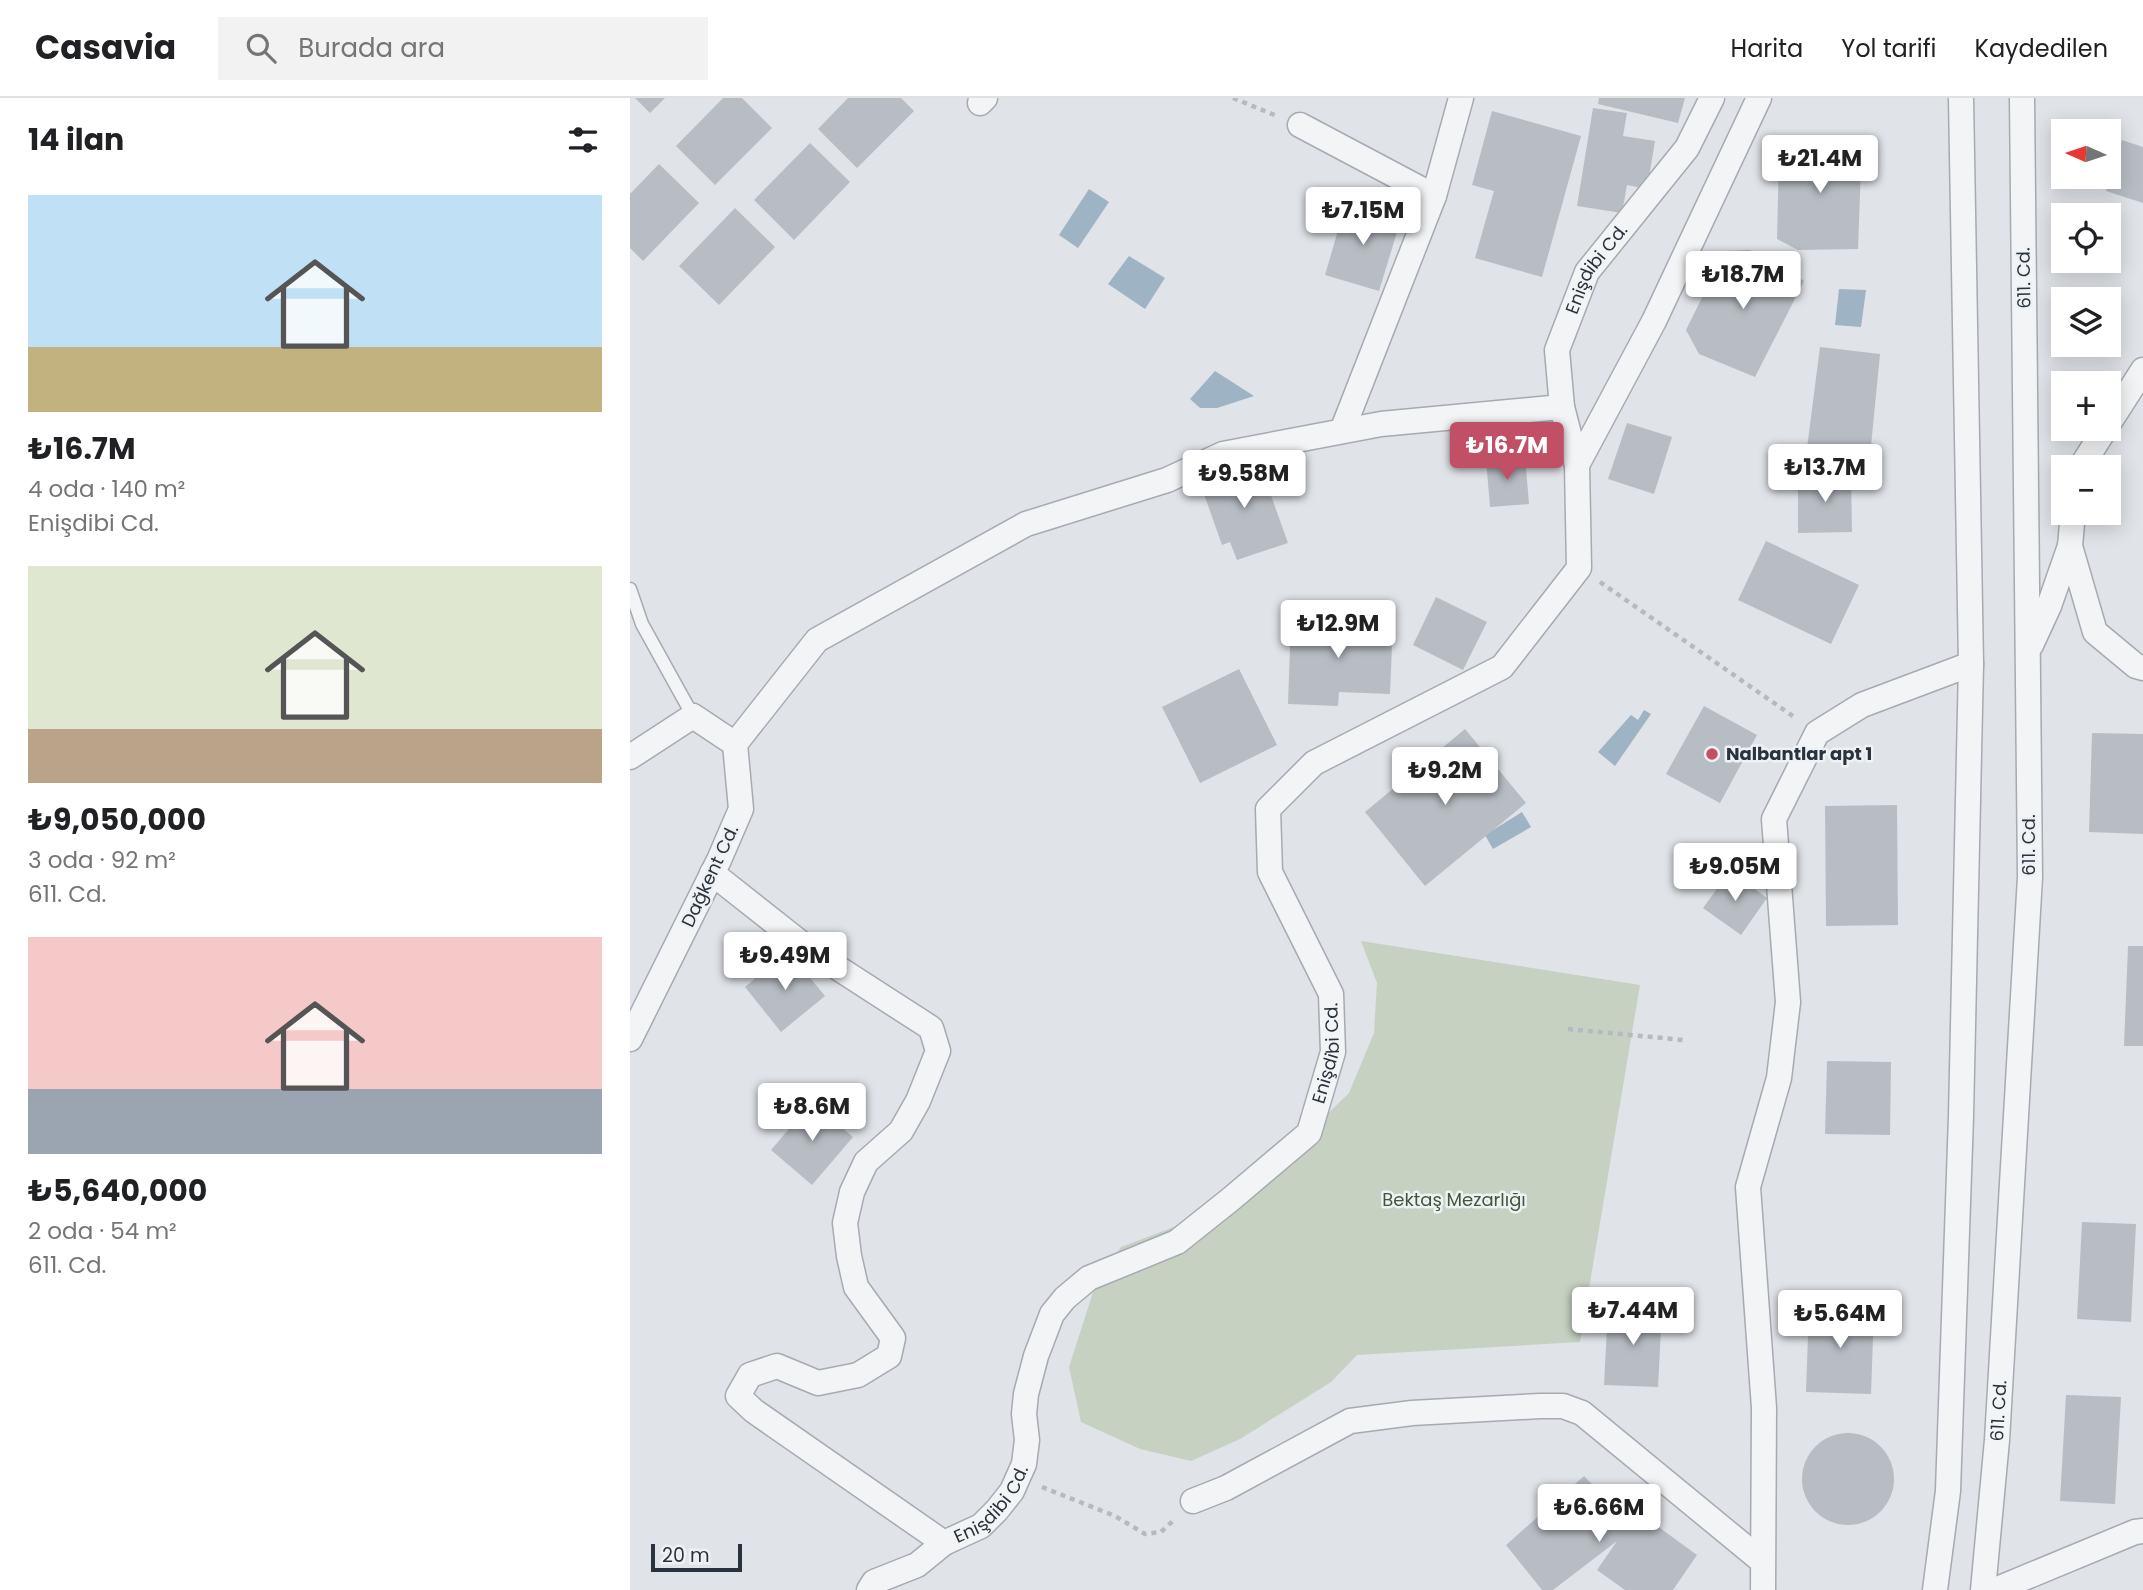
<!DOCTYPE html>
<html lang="tr">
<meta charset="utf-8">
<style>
:root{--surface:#fff;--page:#f2f2f2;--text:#202124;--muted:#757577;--line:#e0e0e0;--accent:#c15067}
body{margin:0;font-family:Poppins,sans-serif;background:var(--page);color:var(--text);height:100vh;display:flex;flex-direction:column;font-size:26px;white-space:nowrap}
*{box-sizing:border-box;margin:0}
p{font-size:23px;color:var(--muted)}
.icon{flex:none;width:38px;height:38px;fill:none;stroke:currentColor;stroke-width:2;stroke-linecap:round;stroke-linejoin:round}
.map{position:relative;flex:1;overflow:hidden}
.drawer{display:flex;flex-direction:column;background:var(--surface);width:630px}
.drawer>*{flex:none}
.needle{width:46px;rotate:273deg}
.tools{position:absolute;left:1421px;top:21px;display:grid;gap:14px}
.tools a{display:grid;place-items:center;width:70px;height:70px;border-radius:0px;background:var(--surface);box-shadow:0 4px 18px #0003;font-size:35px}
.scale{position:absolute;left:21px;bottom:18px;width:91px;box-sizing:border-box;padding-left:7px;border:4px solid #2a323d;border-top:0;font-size:19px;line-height:24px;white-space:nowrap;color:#2a323d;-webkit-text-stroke:5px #eff2f5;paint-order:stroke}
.price{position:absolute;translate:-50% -60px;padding:0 16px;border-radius:7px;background:#fff;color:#222;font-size:23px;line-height:46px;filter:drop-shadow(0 2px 4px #0008)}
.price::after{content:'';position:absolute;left:50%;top:42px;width:21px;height:16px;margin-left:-10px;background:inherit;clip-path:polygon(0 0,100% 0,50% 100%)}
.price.current{background:var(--accent);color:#fff}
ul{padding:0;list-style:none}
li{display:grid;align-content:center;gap:14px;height:371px;padding:0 28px}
li span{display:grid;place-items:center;height:217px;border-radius:0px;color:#555}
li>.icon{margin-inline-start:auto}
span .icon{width:126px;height:126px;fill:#fffc;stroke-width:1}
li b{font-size:30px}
h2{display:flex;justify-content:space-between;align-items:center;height:84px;padding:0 28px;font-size:30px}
header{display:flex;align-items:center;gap:42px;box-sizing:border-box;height:98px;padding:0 35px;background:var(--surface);border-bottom:2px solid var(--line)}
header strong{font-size:33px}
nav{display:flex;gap:38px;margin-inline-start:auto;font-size:24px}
.search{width:490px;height:63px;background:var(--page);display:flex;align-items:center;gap:18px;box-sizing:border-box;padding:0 24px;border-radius:0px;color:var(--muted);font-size:26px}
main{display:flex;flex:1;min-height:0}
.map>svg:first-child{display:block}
.green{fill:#c6d1c2}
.water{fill:#9eb3c4}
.building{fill:#b8bdc4}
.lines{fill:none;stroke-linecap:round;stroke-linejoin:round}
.service-casing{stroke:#a6aab1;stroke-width:15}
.minor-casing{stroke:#a6aab1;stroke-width:27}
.path{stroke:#b6babe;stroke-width:4.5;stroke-dasharray:5 5;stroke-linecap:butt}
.service{stroke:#f2f4f6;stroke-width:12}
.minor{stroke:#f2f4f6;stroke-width:24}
.poi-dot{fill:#c15067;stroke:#eff2f5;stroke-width:2.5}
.labels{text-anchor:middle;stroke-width:5;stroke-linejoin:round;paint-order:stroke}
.street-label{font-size:18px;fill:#2a323d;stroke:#eff2f5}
.poi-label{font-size:18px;font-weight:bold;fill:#2a323d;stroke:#eff2f5;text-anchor:start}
.park-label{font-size:18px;fill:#405839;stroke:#eff2f5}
</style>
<header>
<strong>Casavia</strong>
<div class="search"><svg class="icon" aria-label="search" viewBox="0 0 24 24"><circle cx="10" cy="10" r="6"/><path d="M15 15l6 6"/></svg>Burada ara</div>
<nav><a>Harita</a><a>Yol tarifi</a><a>Kaydedilen</a></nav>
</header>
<main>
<section class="drawer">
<h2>14 ilan<svg class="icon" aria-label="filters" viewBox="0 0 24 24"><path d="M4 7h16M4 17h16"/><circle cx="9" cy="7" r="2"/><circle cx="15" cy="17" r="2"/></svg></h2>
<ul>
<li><span style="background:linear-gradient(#bfe0f5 70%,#c2b280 0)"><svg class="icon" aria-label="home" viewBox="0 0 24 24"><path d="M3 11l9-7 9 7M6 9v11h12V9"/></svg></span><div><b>₺16.7M</b><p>4 oda · 140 m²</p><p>Enişdibi Cd.</p></div></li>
<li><span style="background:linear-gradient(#dfe7d0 75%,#b9a48a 0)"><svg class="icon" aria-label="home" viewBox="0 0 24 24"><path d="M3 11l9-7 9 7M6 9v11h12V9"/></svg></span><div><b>₺9,050,000</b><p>3 oda · 92 m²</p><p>611. Cd.</p></div></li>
<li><span style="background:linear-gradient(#f6c9c9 70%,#9aa5b1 0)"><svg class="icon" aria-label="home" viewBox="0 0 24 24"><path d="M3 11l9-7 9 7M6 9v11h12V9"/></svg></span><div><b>₺5,640,000</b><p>2 oda · 54 m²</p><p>611. Cd.</p></div></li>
</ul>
</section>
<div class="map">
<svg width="1513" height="1492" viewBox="0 0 1513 1492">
<rect width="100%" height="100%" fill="#e0e3e8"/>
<polygon class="green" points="731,843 1010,887 950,1244 727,1257 701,1284 610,1341 561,1363 510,1351 451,1324 439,1269 466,1185 491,1149 586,1113 623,1089 719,995 744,935 747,885"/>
<g class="water">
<polygon points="459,91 479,104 448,150 429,137"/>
<polygon points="499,158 535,180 515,211 478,186"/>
<polygon points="1209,191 1236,192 1231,229 1205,227"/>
<polygon points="585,273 624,298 587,310 570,310 560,301"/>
<polygon points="1014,612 1021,616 985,668 968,654 1001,617 1008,622"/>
<polygon points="892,714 901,729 863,751 855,737"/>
</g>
<g class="building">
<polygon points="5,0 35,0 20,15"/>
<polygon points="93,0 112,0 142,30 85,87 46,48"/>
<polygon points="218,0 271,0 284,13 227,70 188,31"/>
<polygon points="969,0 1055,0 1048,25 968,6"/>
<polygon points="963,10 997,15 993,38 1025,43 1017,91 997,87 992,115 947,108"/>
<polygon points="862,13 951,38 912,179 845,160 864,93 842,87"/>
<polygon points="1232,41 1228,151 1168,152 1147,141 1149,55 1171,42"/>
<polygon points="1492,42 1513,49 1513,105 1476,93"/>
<polygon points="180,45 220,84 164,142 124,102"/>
<polygon points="29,66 69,105 13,163 0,150 0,96"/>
<polygon points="716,105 771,121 749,193 695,177"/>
<polygon points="105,110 145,149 89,207 49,168"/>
<polygon points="1120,152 1174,183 1125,279 1069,256 1056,232 1095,153"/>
<polygon points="1190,249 1250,256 1241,348 1177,350"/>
<polygon points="997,325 1042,339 1024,396 978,381"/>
<polygon points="895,358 899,406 860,409 856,361"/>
<polygon points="628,361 658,445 607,462 600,444 592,447 569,382"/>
<polygon points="1168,378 1221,378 1222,434 1168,435"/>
<polygon points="1136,443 1229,487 1201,546 1108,502"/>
<polygon points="806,499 857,524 833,572 783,547"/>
<polygon points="661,521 763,524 760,596 709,594 708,608 658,606"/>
<polygon points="609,571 647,647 570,685 532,609"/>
<polygon points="1074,608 1127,637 1090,705 1036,676"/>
<polygon points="835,631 896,705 795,788 735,714"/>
<polygon points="1462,635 1513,636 1513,736 1459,734"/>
<polygon points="1267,707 1268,827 1196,828 1195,708"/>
<polygon points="1100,773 1137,800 1111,837 1073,810"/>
<polygon points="1498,848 1513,848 1513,948 1494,948"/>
<polygon points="158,853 195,898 151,934 115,889"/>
<polygon points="1197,963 1261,964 1260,1037 1195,1036"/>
<polygon points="182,1004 223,1039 182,1087 141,1052"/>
<polygon points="1452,1124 1506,1126 1501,1224 1447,1221"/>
<polygon points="978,1209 1032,1211 1028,1289 974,1287"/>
<polygon points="1179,1209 1244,1211 1241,1296 1176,1294"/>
<polygon points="1436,1297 1491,1299 1485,1406 1430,1403"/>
<circle cx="1218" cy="1381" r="46"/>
<polygon points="954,1378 998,1424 997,1429 1008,1414 1067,1457 1043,1492 995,1492 967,1472 987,1443 923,1492 912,1492 876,1447"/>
</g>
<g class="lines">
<defs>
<polyline id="service" points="0,491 12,526 63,618"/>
<g id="minor">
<polyline points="350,5 355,0"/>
<polyline points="670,27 804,98"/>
<polyline points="1479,325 1513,272"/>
<polyline points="712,333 804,98 831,0"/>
<path id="s1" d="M947 367 932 309 927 252 957 174 1057 50 1082 0"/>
<polyline points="1451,369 1475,331"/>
<polyline points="1443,415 1440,448 1465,534 1506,568 1513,570"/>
<polyline points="1401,547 1419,508 1440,448"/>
<polyline points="105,646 187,542 396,426 537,382 593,356 751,326 932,309"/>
<polyline points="0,659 63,618 105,646 111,711 89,762 0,941"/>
<polyline points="82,775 177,850 301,930 308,953 288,1003 271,1033 236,1064 222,1094 215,1125 219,1158 226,1189 263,1240 259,1258 228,1277 188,1285 147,1268 120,1277 108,1298 124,1313 314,1445"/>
<polyline points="563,1403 596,1390 720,1323 782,1315 910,1308 933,1308 952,1315 1132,1463"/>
<path id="s2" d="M239 1492 244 1484 287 1467 314 1445 351 1428 367 1412 382 1393 394 1366 397 1342 394 1316 396 1296 406 1258 422 1216 435 1200 459 1180 547 1144 601 1101 679 1035 703 954 701 896 640 774 638 711 684 665 872 569 949 470 947 367 1024 223 1129 0"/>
<polyline points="1133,1492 1134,1310 1118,1089 1149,980 1158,904 1144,721 1187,635 1232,607 1341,566"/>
<polyline points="1305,1492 1318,1393 1331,1018 1341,566 1331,0"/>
<path id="s3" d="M1353 1492 1367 1342 1400 779 1392 0"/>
<polyline points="1365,1492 1505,1434 1513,1433"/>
</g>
</defs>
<use href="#service" class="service-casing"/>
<use href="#minor" class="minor-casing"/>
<g class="path">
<polyline points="603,0 647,18"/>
<polyline points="970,484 1167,621"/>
<polyline points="938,931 1053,942"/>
<polyline points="412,1389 485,1418 515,1436 531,1434 545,1421"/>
</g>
<use href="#service" class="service"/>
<use href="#minor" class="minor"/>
</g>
<circle class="poi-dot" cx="1082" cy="656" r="7"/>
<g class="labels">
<g class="street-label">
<text dy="6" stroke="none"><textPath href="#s1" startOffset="208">Enişdibi Cd.</textPath></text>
<text transform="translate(1394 180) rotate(-91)" y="6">611. Cd.</text>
<text transform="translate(1399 747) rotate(-90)" y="6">611. Cd.</text>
<text transform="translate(80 778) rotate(-65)" y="6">Dağkent Cd.</text>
<text dy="6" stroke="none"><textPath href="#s2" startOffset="763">Enişdibi Cd.</textPath></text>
<text dy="6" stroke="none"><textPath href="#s3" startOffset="180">611. Cd.</textPath></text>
<text dy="6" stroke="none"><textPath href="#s2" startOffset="154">Enişdibi Cd.</textPath></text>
</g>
<g class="poi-label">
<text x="1096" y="662">Nalbantlar apt 1</text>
</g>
<g class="park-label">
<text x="824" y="1108">Bektaş Mezarlığı</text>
</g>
</g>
</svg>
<div class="tools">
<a><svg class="needle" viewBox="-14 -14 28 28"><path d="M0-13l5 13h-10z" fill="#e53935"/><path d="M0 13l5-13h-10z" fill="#757577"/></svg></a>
<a><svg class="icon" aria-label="locate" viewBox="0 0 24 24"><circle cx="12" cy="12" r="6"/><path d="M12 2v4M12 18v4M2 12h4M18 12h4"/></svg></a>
<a><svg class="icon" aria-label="layers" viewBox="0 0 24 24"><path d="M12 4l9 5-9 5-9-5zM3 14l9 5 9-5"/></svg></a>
<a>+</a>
<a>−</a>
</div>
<div class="scale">20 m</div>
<b class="price" style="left:1190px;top:97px">₺21.4M</b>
<b class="price" style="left:733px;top:149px">₺7.15M</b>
<b class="price" style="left:1113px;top:213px">₺18.7M</b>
<b class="price current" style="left:877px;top:384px">₺16.7M</b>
<b class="price" style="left:1195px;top:406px">₺13.7M</b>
<b class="price" style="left:614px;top:412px">₺9.58M</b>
<b class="price" style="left:708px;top:562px">₺12.9M</b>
<b class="price" style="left:815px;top:709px">₺9.2M</b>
<b class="price" style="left:1105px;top:805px">₺9.05M</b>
<b class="price" style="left:155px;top:894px">₺9.49M</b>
<b class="price" style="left:182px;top:1045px">₺8.6M</b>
<b class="price" style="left:1003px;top:1249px">₺7.44M</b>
<b class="price" style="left:1210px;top:1252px">₺5.64M</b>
<b class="price" style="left:969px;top:1446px">₺6.66M</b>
</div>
</main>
